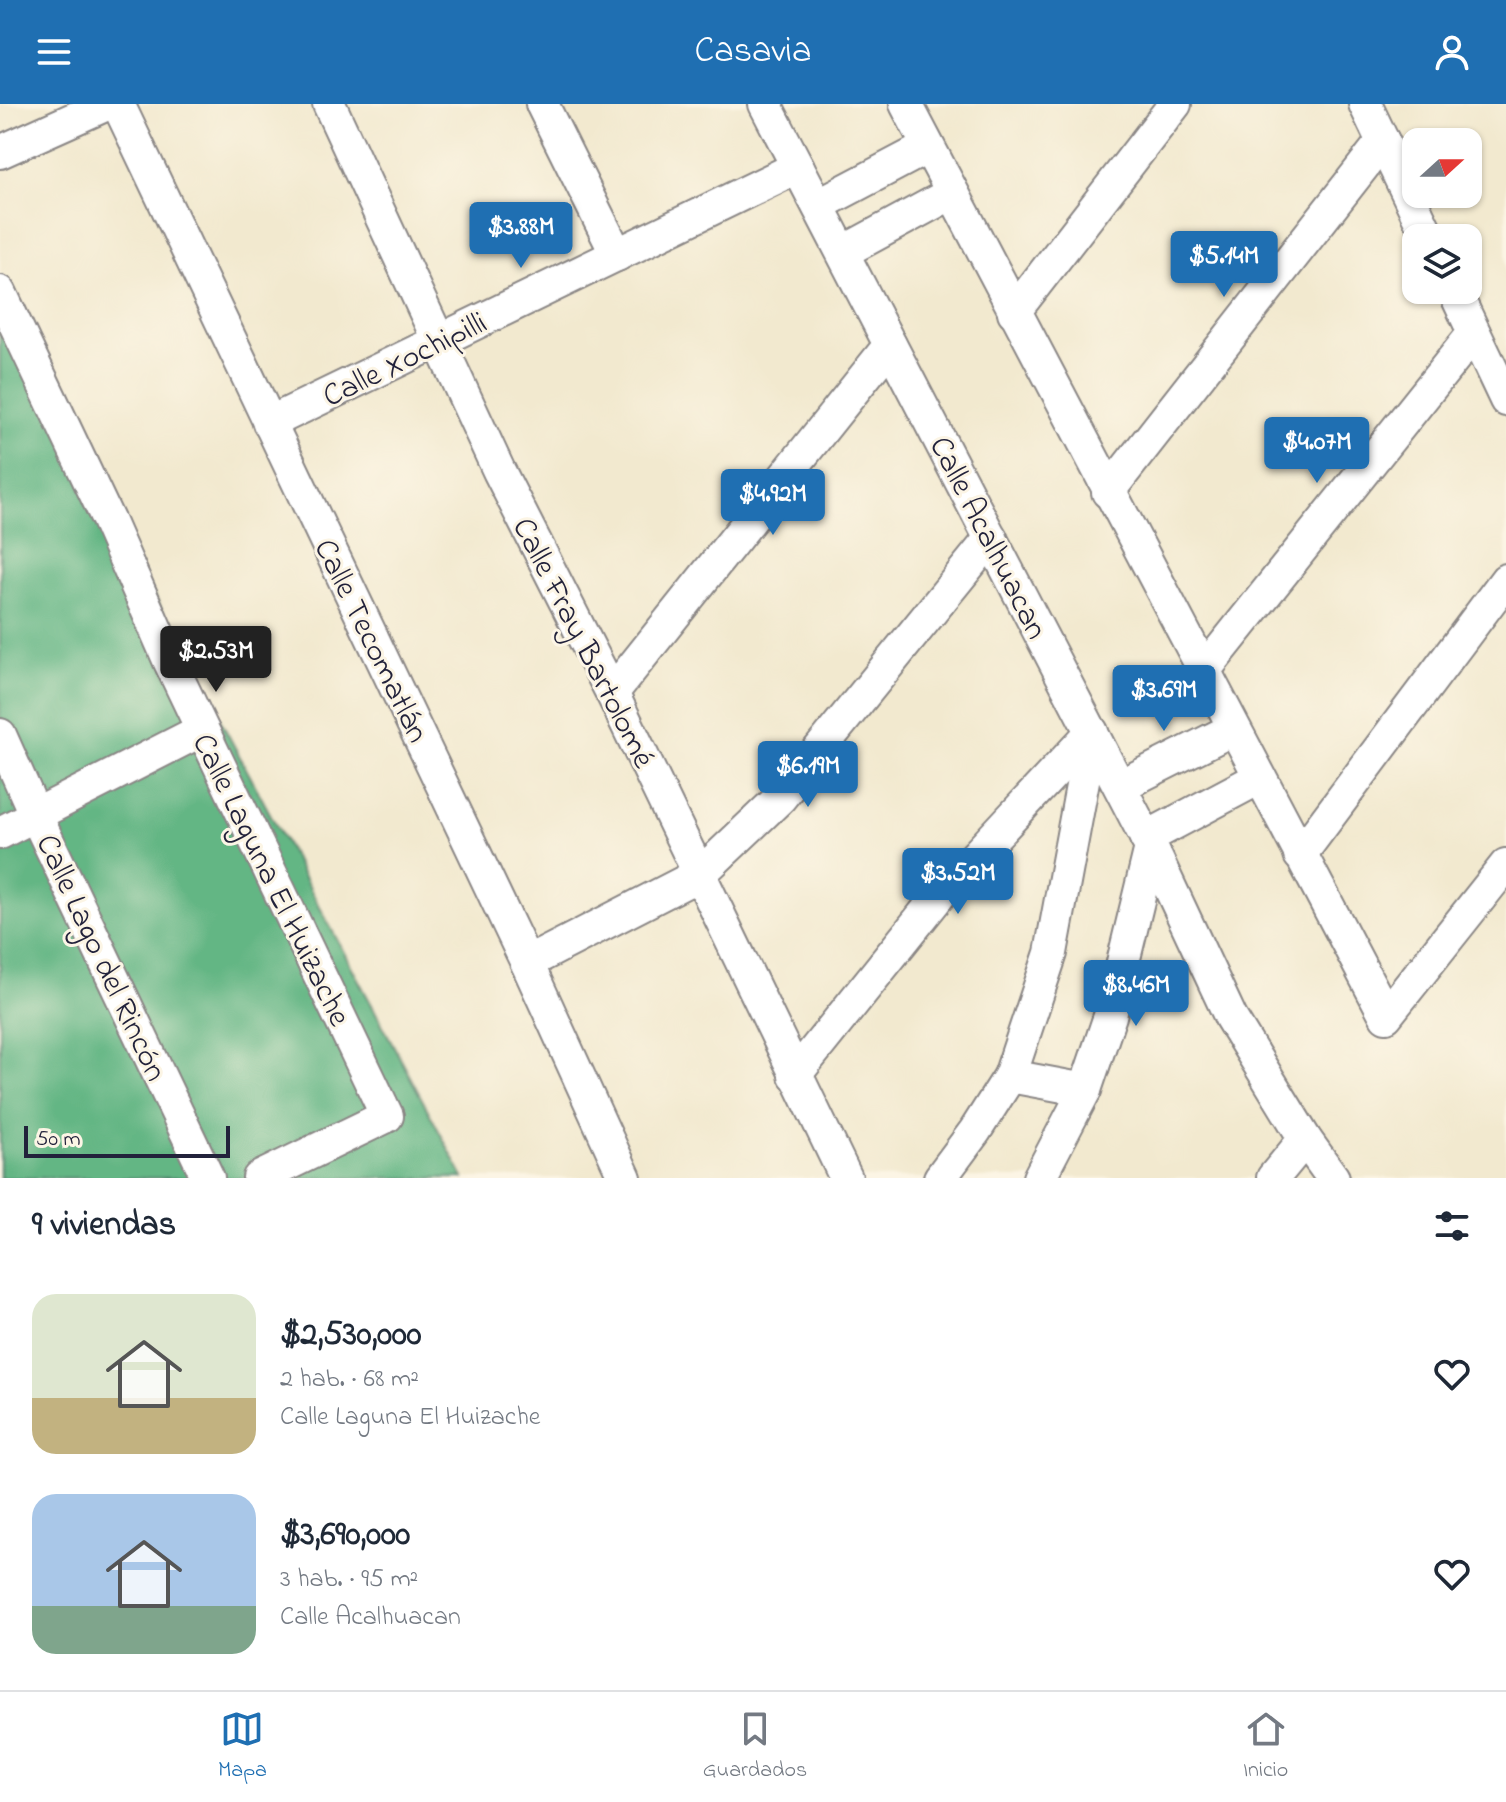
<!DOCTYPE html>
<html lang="es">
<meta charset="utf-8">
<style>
:root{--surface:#fff;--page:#f6f6f7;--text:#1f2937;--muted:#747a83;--line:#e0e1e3;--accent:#1f6fb2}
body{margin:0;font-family:"Indie Flower",sans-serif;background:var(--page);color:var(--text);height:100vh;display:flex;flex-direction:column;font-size:30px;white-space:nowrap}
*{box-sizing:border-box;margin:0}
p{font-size:26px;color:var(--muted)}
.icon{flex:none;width:44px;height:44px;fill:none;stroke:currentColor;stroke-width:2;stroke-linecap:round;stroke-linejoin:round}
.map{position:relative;height:1074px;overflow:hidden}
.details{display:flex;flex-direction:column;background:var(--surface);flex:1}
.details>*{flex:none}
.needle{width:52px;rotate:69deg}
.buttons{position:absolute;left:1402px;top:24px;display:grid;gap:16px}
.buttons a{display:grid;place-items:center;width:80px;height:80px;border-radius:16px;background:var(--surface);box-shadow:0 2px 6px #0004;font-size:40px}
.scale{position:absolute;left:24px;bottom:20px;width:206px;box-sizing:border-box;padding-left:8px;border:4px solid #22223b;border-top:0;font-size:22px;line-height:28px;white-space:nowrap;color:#22223b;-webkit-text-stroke:6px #fcf5e5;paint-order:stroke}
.price{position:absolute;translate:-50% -68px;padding:0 18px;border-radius:8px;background:var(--accent);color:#fff;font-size:26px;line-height:52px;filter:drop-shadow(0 2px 4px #0008)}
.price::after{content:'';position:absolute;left:50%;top:48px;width:24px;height:18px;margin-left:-12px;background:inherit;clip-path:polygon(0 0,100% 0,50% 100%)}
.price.current{background:#222;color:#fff}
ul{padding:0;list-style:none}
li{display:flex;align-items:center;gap:24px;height:200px;padding:0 32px}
li span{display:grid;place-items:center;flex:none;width:224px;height:160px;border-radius:24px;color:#555}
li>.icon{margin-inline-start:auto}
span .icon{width:96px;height:96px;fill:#fffc;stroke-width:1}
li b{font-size:34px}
h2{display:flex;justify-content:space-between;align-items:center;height:96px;padding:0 32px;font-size:34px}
header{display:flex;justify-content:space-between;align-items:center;height:104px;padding:0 32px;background:var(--accent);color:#fff;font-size:36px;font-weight:600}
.tabs{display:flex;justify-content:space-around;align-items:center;height:112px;border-top:2px solid var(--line);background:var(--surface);font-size:22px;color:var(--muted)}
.tabs a{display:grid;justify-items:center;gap:4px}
.tabs .current{color:var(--accent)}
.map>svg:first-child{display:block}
.forest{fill:#64b684;stroke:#436c60;stroke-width:2}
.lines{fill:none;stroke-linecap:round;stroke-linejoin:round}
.minor-casing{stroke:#8a8685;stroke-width:36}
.minor{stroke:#fff;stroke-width:32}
.labels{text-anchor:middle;stroke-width:6;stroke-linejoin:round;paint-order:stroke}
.street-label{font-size:32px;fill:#22223b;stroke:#fcf5e5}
</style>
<header><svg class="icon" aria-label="menu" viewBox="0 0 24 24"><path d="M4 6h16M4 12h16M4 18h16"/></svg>Casavia<svg class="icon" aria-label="person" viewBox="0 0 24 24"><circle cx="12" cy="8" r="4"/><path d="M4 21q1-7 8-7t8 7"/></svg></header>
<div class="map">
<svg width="1506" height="1074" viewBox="0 0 1506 1074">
<rect width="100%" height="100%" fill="#fcf5e5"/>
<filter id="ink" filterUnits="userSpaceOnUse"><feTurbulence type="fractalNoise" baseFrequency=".0125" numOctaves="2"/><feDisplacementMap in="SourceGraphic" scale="16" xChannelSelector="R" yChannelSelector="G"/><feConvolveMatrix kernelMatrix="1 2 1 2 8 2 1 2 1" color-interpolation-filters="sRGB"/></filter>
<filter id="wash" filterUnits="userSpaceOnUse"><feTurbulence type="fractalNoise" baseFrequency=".006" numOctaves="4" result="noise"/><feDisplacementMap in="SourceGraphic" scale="32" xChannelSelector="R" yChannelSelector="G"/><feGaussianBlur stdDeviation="1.8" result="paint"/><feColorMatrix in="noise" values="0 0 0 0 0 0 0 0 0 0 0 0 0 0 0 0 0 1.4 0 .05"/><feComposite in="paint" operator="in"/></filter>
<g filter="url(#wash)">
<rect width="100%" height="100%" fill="#f2e9cf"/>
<polygon class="forest" points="0,202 464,1074 0,1074"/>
</g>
<g filter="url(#ink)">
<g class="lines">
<defs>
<g id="minor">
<polyline points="118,0 527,859 625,1074"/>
<polyline points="329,0 499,367 612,589 846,1074"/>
<polyline points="542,0 617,151"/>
<polyline points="765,0 1151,743 1231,914 1305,1035 1333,1074"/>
<polyline points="906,0 1386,912 1506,761"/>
<polyline points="1365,0 1429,134"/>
<polyline points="0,48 107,0"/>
<polyline points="818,101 928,43"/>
<polyline points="843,148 952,89"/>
<polyline points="1454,186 1506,296"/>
<polyline points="0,188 108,416 170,558 387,1012 259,1074"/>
<polyline points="1014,208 1175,0"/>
<polyline points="269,319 798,63"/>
<polyline points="1108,388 1383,37"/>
<polyline points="1203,568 1474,229"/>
<polyline points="612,589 890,241"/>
<polyline points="0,631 36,712 208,1074"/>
<polyline points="1120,682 1233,625"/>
<polyline points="0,729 202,626"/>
<polyline points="1146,734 1259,674"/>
<polyline points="1300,751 1506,476"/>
<polyline points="527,859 700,770 780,694 991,434"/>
<polyline points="795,971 941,789 1091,629"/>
<polyline points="1010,972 1085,986"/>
<polyline points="940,1074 975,1027 1010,972 1051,849 1092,628"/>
<polyline points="1039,1074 1085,986 1110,912 1151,743"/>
<polyline points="1273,1074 1305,1035"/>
</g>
</defs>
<use href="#minor" class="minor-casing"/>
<use href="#minor" class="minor"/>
</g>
</g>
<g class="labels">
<g class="street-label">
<text transform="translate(404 254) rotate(-26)" y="11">Calle Xochipilli</text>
<text transform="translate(990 433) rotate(63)" y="11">Calle Acalhuacan</text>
<text transform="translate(373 536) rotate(64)" y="11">Calle Tecomatlán</text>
<text transform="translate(585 538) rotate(63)" y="11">Calle Fray Bartolomé</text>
<text transform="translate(273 775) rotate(64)" y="11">Calle Laguna El Huizache</text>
<text transform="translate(103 853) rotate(65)" y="11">Calle Lago del Rincón</text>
</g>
</g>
</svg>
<div class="buttons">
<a><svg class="needle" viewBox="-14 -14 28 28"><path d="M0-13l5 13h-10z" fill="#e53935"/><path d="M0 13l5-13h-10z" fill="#747a83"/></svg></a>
<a><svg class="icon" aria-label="layers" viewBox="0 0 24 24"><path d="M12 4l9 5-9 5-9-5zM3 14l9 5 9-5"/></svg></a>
</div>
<div class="scale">50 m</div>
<b class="price" style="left:521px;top:166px">$3.88M</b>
<b class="price" style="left:1224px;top:195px">$5.14M</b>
<b class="price" style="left:1317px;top:381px">$4.07M</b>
<b class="price" style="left:773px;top:433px">$4.92M</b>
<b class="price current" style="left:216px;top:590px">$2.53M</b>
<b class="price" style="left:1164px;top:629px">$3.69M</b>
<b class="price" style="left:808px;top:705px">$6.19M</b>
<b class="price" style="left:958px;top:812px">$3.52M</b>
<b class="price" style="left:1136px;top:924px">$8.46M</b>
</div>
<section class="details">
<h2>9 viviendas<svg class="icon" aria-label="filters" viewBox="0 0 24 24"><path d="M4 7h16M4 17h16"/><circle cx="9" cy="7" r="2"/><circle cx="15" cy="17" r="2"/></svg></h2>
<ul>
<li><span style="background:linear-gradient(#dfe7d0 65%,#c2b280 0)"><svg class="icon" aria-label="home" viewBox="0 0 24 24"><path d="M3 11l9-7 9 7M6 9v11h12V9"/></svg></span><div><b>$2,530,000</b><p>2 hab. · 68 m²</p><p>Calle Laguna El Huizache</p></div><svg class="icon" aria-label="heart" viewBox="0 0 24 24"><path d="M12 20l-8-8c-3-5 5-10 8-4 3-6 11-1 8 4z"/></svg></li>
<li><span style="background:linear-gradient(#a9c7e8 70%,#7fa58c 0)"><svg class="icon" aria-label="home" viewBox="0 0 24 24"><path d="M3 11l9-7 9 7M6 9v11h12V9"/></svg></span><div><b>$3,690,000</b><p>3 hab. · 95 m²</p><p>Calle Acalhuacan</p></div><svg class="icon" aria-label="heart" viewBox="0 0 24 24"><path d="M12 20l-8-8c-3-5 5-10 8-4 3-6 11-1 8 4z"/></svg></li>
</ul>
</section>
<nav class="tabs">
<a class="current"><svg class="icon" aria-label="map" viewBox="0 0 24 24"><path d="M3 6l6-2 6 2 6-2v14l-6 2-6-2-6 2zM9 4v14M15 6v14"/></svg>Mapa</a>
<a><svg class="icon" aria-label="saved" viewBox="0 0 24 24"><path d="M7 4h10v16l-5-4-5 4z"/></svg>Guardados</a>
<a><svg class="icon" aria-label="home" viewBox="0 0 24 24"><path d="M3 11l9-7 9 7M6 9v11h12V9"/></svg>Inicio</a>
</nav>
